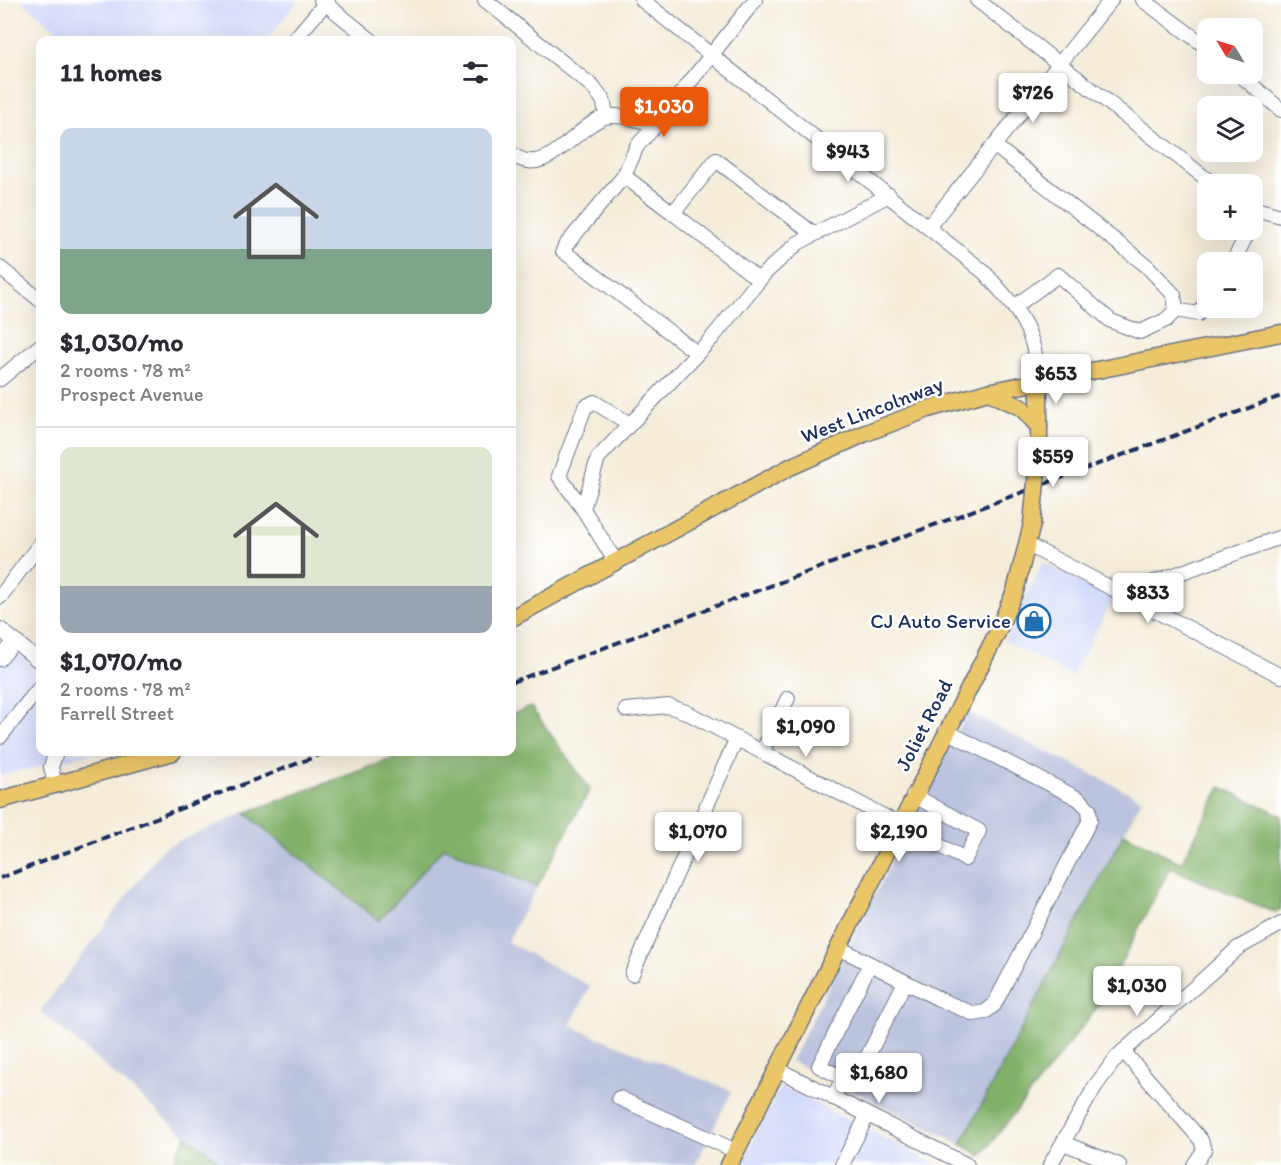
<!DOCTYPE html>
<meta charset="utf-8">
<style>
:root{--surface:#fff;--page:#f2f2f3;--text:#2b2b33;--muted:#7c7c81;--line:#e1e1e2;--accent:#ea580c}
body{margin:0;font-family:Itim,sans-serif;background:var(--page);color:var(--text);height:100vh;display:flex;flex-direction:column;font-size:22px;white-space:nowrap}
*{box-sizing:border-box;margin:0}
p{font-size:20px;color:var(--muted)}
.icon{flex:none;width:33px;height:33px;fill:none;stroke:currentColor;stroke-width:2;stroke-linecap:round;stroke-linejoin:round}
.map{position:relative;flex:1;overflow:hidden}
.sheet{position:absolute;left:36px;top:36px;width:480px;height:720px;display:flex;flex-direction:column;background:var(--surface);border-radius:12px;box-shadow:0 6px 24px #0002}
.sheet>*{flex:none}
.needle{width:39px;rotate:308deg}
.fabs{position:absolute;left:1197px;top:18px;display:grid;gap:12px}
.fabs a{display:grid;place-items:center;width:66px;height:66px;border-radius:12px;background:var(--surface);box-shadow:0 6px 24px #0002;font-size:30px}
.price{position:absolute;translate:-50% -51px;padding:0 14px;border-radius:6px;background:#fff;color:#222;font-size:20px;line-height:39px;filter:drop-shadow(0 2px 3px #0008)}
.price::after{content:'';position:absolute;left:50%;top:36px;width:18px;height:14px;margin-left:-9px;background:inherit;clip-path:polygon(0 0,100% 0,50% 100%)}
.price.current{background:var(--accent);color:#fff}
ul{padding:0;list-style:none}
li{display:grid;align-content:center;gap:12px;height:318px;padding:0 24px}
li+li{border-top:2px solid var(--line)}
li span{display:grid;place-items:center;height:186px;border-radius:12px;color:#555}
li>.icon{margin-inline-start:auto}
span .icon{width:108px;height:108px;fill:#fffc;stroke-width:1}
li b{font-size:26px}
h2{display:flex;justify-content:space-between;align-items:center;height:72px;padding:0 24px;font-size:26px}
.map>svg:first-child{display:block}
.built{fill:#d1d9f9}
.industrial{fill:#bbc3de}
.forest{fill:#81b068;stroke:#4e7063;stroke-width:1.5}
.lines{fill:none;stroke-linecap:round;stroke-linejoin:round}
.minor-casing{stroke:#677289;stroke-width:16}
.major-casing{stroke:#677289;stroke-width:19}
.minor{stroke:#fff;stroke-width:14}
.major{stroke:#ebc669;stroke-width:16}
.rail{stroke:#1b2f5e;stroke-width:4;stroke-dasharray:9 4.5;stroke-linecap:butt}
.major-bridge-casing{stroke:#677289;stroke-width:19;stroke-linecap:butt}
.major-bridge{stroke:#ebc669;stroke-width:16}
.labels{text-anchor:middle;stroke-width:5;stroke-linejoin:round;paint-order:stroke}
.street-label{font-size:21px;fill:#1b2f5e;stroke:#fff}
.poi-label{font-size:21px;fill:#1b2f5e;stroke:#fff;text-anchor:end}
</style>
<div class="map">
<svg width="1281" height="1165" viewBox="0 0 1281 1165">
<rect width="100%" height="100%" fill="#fff"/>
<filter id="ink" filterUnits="userSpaceOnUse"><feTurbulence type="fractalNoise" baseFrequency=".0167" numOctaves="2"/><feDisplacementMap in="SourceGraphic" scale="12" xChannelSelector="R" yChannelSelector="G"/><feConvolveMatrix kernelMatrix="1 2 1 2 8 2 1 2 1" color-interpolation-filters="sRGB"/></filter>
<filter id="wash" filterUnits="userSpaceOnUse"><feTurbulence type="fractalNoise" baseFrequency=".008" numOctaves="4" result="noise"/><feDisplacementMap in="SourceGraphic" scale="24" xChannelSelector="R" yChannelSelector="G"/><feGaussianBlur stdDeviation="1.35" result="paint"/><feColorMatrix in="noise" values="0 0 0 0 0 0 0 0 0 0 0 0 0 0 0 0 0 1.4 0 .05"/><feComposite in="paint" operator="in"/></filter>
<g filter="url(#wash)">
<rect width="100%" height="100%" fill="#f5edda"/>
<g class="built">
<polygon points="20,0 297,0 298,1 267,40 69,40"/>
<polygon points="1043,562 1114,598 1072,676 1004,641"/>
<polygon points="0,639 40,671 40,752 97,752 0,776"/>
<polygon points="781,1086 938,1165 740,1165"/>
</g>
<g class="industrial">
<polygon points="967,712 1142,799 961,1144 791,1061"/>
<polygon points="245,813 379,921 444,847 537,887 507,942 590,986 570,1026 732,1091 695,1165 220,1165 217,1159 186,1136 40,1011 163,848"/>
</g>
<g class="forest">
<polygon points="531,707 590,789 537,887 444,847 379,921 245,813 410,752 512,752 512,714"/>
<polygon points="1221,787 1281,815 1281,909 1276,913 1170,868 1099,1005 981,1156 961,1144 1124,833 1181,863"/>
<polygon points="186,1136 218,1159 214,1165 171,1165"/>
</g>
</g>
<g filter="url(#ink)">
<g class="lines">
<defs>
<g id="minor">
<polyline points="321,0 371,40"/>
<polyline points="485,0 592,86 603,100 607,116"/>
<path d="M642 0 984 272C1019 311 1035 328 1039 382"/>
<polyline points="977,0 1213,184"/>
<polyline points="1143,0 1208,48"/>
<polyline points="294,40 328,0"/>
<polyline points="1239,74 1281,110"/>
<polyline points="656,125 637,146 624,176 673,213 716,160 814,234"/>
<polyline points="995,146 1147,266 1174,295 1176,310"/>
<path d="M512 154C546 181 575 126 605 117 620 113 641 121 656 125L755 0"/>
<polyline points="624,176 565,246 563,251 697,353"/>
<polyline points="1252,208 1281,216"/>
<polyline points="673,213 759,280"/>
<polyline points="929,226 1111,0"/>
<polyline points="1233,262 1249,230"/>
<polyline points="0,268 40,300"/>
<polyline points="1014,307 1058,275 1111,321 1140,332 1166,320 1176,310 1198,314 1208,300"/>
<polyline points="0,379 40,346"/>
<polyline points="583,509 559,476 585,407 594,402 630,424"/>
<polyline points="1028,545 1281,676"/>
<polyline points="616,562 583,509 598,458 712,338 765,273 798,243 889,195"/>
<polyline points="1123,593 1281,537"/>
<polyline points="0,597 40,544"/>
<polyline points="0,629 40,662"/>
<polyline points="0,659 15,641"/>
<polyline points="626,710 668,706 686,712 965,859 979,831 913,795"/>
<polyline points="0,737 40,687"/>
<polyline points="762,752 788,698"/>
<polyline points="55,785 51,767 56,752"/>
<polyline points="839,948 941,1000 974,1014 985,1012 994,1005 1090,820 1089,809 1079,799 946,731"/>
<polyline points="632,974 736,740"/>
<polyline points="1123,1051 1201,1140 1204,1150 1194,1165"/>
<polyline points="779,1070 967,1165"/>
<polyline points="843,1078 819,1066 870,964"/>
<polyline points="619,1098 736,1151"/>
<polyline points="833,1098 843,1078 854,1083 905,982"/>
<polyline points="1063,1143 1119,1165"/>
<polyline points="842,1165 867,1116"/>
<polyline points="1050,1165 1096,1085 1117,1057 1238,948 1281,924"/>
</g>
<g id="major">
<polyline points="989,392 1022,408 1039,427"/>
<polyline points="1039,450 1039,382"/>
<polyline points="512,618 790,467 866,433 928,409 988,392 1281,333"/>
<polyline points="0,800 173,752"/>
<polyline points="729,1165 996,635 1015,591 1032,524"/>
</g>
</defs>
<use href="#minor" class="minor-casing"/>
<use href="#major" class="major-casing"/>
<use href="#minor" class="minor"/>
<use href="#major" class="major"/>
<g class="rail">
<polyline points="512,682 1281,396"/>
<polyline points="0,878 327,752"/>
</g>
<defs>
<polyline id="major-bridge" points="1032,524 1039,450"/>
</defs>
<use href="#major-bridge" class="major-bridge-casing"/>
<use href="#major-bridge" class="major-bridge"/>
</g>
</g>
<defs>
<symbol id="shop-ring" viewBox="-11 -11 22 22"><circle r="9.5" fill="#fff" stroke="#1f6fb2" stroke-width="1.5"/><path d="M-5-2.5h2.3a2.7 3.5 0 0 1 5.4 0H5L5.5 6h-11ZM-1.5-2.5h3a1.5 2.3 0 0 0-3 0Z" fill="#1f6fb2"/></symbol>
</defs>
<g fill-rule="evenodd">
<use href="#shop-ring" x="1015" y="602" width="38" height="38"/>
</g>
<g class="labels">
<g class="street-label">
<text transform="translate(872 410) rotate(-21)" y="7">West Lincolnway</text>
<text transform="translate(924 725) rotate(-63)" y="7">Joliet Road</text>
</g>
<g class="poi-label">
<text x="1011" y="628">CJ Auto Service</text>
</g>
</g>
</svg>
<div class="fabs">
<a><svg class="needle" viewBox="-14 -14 28 28"><path d="M0-13l5 13h-10z" fill="#e53935"/><path d="M0 13l5-13h-10z" fill="#7c7c81"/></svg></a>
<a><svg class="icon" aria-label="layers" viewBox="0 0 24 24"><path d="M12 4l9 5-9 5-9-5zM3 14l9 5 9-5"/></svg></a>
<a>+</a>
<a>−</a>
</div>
<b class="price" style="left:1033px;top:124px">$726</b>
<b class="price current" style="left:664px;top:138px">$1,030</b>
<b class="price" style="left:848px;top:183px">$943</b>
<b class="price" style="left:1056px;top:405px">$653</b>
<b class="price" style="left:1053px;top:488px">$559</b>
<b class="price" style="left:1148px;top:624px">$833</b>
<b class="price" style="left:806px;top:758px">$1,090</b>
<b class="price" style="left:698px;top:863px">$1,070</b>
<b class="price" style="left:899px;top:863px">$2,190</b>
<b class="price" style="left:1137px;top:1017px">$1,030</b>
<b class="price" style="left:879px;top:1104px">$1,680</b>
<section class="sheet">
<h2>11 homes<svg class="icon" aria-label="filters" viewBox="0 0 24 24"><path d="M4 7h16M4 17h16"/><circle cx="9" cy="7" r="2"/><circle cx="15" cy="17" r="2"/></svg></h2>
<ul>
<li><span style="background:linear-gradient(#c9d6e8 65%,#7fa58c 0)"><svg class="icon" aria-label="home" viewBox="0 0 24 24"><path d="M3 11l9-7 9 7M6 9v11h12V9"/></svg></span><div><b>$1,030/mo</b><p>2 rooms · 78 m²</p><p>Prospect Avenue</p></div></li>
<li><span style="background:linear-gradient(#dfe7d0 75%,#9aa5b1 0)"><svg class="icon" aria-label="home" viewBox="0 0 24 24"><path d="M3 11l9-7 9 7M6 9v11h12V9"/></svg></span><div><b>$1,070/mo</b><p>2 rooms · 78 m²</p><p>Farrell Street</p></div></li>
</ul>
</section>
</div>
